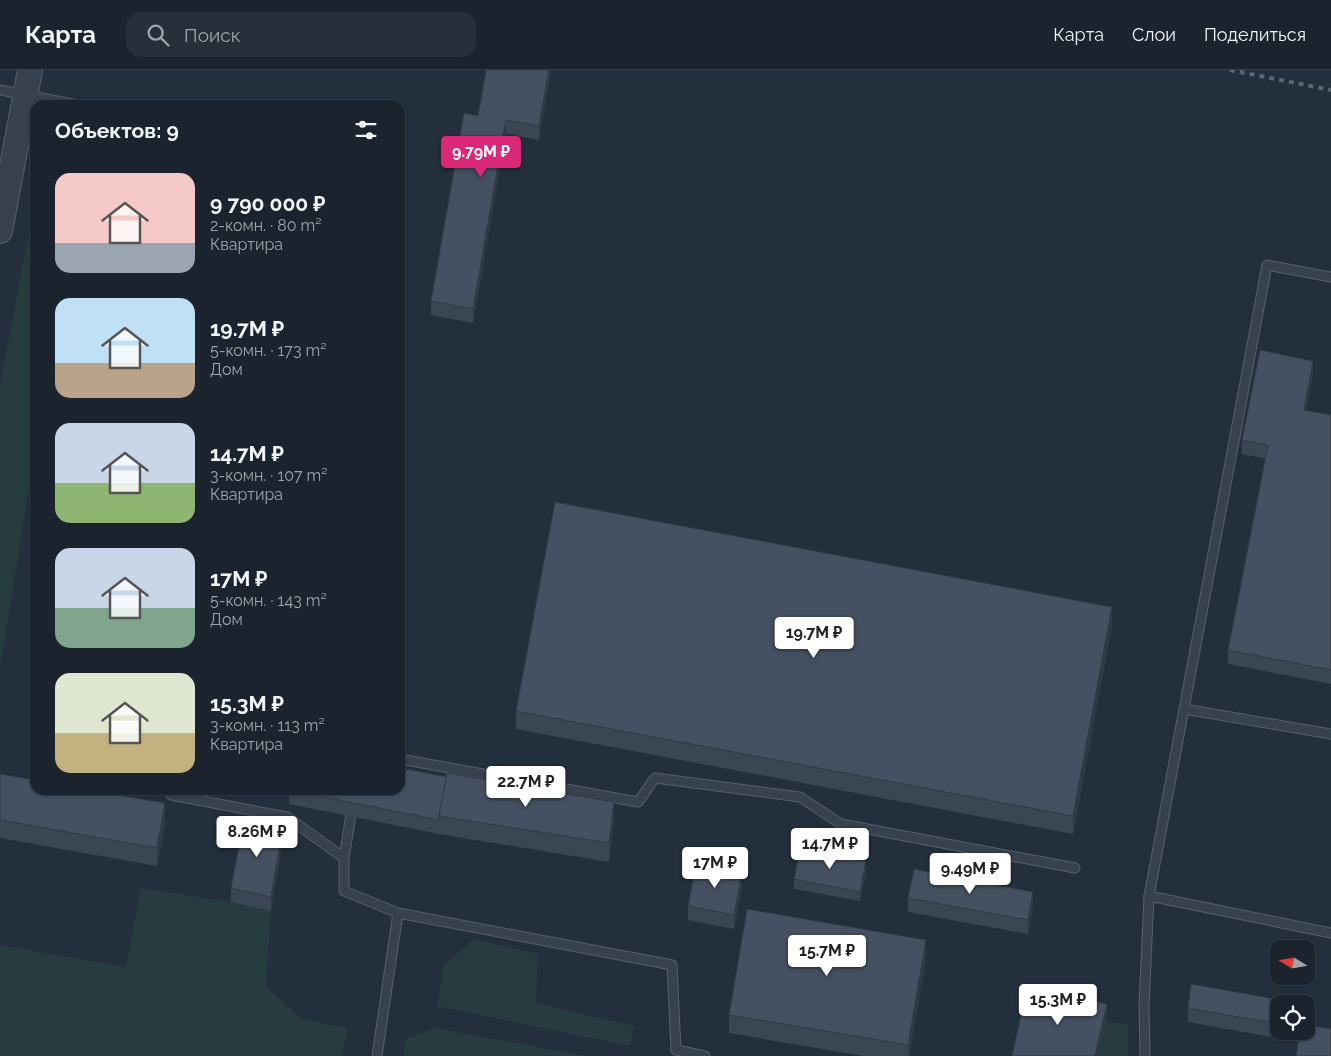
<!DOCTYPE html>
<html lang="ru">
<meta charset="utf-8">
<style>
:root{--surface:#1b232e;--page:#282f3a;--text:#f1f3f6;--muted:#a0a4aa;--line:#39404a;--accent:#db2777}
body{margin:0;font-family:Raleway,sans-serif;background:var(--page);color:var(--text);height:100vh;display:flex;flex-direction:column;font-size:19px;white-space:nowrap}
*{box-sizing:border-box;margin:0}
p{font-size:16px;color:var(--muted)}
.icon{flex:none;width:28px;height:28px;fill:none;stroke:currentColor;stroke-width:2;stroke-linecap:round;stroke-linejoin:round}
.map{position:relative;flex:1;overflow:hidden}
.drawer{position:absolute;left:30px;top:30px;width:375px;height:695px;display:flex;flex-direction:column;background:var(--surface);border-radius:15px;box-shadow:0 1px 4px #0004,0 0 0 1px var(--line)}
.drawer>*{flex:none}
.needle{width:32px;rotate:281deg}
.buttons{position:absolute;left:1270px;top:870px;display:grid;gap:10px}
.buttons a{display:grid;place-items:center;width:45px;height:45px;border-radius:10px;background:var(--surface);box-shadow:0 1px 4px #0004,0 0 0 1px var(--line);font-size:25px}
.price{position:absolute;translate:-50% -42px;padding:0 11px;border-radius:5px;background:#fff;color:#222;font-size:16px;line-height:32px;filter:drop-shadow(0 1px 2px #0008)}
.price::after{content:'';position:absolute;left:50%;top:30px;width:15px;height:11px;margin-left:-8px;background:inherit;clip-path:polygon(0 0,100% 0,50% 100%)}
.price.on{background:var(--accent);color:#fff}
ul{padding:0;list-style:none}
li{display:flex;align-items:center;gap:15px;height:125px;padding:0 25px}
li span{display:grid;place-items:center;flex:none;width:140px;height:100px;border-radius:15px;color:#555}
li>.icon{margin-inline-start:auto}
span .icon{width:60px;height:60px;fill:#fffc;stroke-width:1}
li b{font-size:21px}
h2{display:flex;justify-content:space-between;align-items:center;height:60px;padding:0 25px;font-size:21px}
header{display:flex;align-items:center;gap:30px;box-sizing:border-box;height:70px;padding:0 25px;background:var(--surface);border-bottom:1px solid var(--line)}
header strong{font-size:24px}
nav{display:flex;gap:28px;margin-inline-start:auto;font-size:18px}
.search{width:350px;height:45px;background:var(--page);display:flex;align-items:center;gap:12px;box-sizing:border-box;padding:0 18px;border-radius:15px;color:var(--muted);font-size:19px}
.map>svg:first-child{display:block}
.green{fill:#263c3f}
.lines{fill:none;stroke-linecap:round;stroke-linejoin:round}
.service-casing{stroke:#565f6c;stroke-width:11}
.tertiary-casing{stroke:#565f6c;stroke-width:26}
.service{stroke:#38414e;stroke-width:9}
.tertiary{stroke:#38414e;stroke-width:24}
.rail{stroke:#5a6575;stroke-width:4;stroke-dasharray:5 5;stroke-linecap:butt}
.wall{fill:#3b4654}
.shaded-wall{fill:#303945}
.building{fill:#455162;stroke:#303945}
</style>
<header>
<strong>Карта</strong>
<div class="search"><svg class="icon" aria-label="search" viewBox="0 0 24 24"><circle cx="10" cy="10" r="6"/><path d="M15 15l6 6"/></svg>Поиск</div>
<nav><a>Карта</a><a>Слои</a><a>Поделиться</a></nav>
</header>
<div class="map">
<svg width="1331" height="986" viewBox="0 0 1331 986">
<rect width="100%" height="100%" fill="#242f3e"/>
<g class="green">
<polygon points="35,131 35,381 0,598 0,315"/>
<polygon points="141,818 231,832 271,841 266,916 301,949 347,958 342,986 0,986 0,875 126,897"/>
<polygon points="474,869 538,884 536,933 634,956 630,976 437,936 444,895"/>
<polygon points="1107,952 1128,954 1128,986 1099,986"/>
<polygon points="435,958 586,986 403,986 405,969"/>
</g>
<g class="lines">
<defs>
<g id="service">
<polyline points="0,20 78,35"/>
<polyline points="1184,639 1331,664"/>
<polyline points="400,689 638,732 655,708 800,727 841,754 1075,798"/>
<polyline points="355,720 344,788 344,821 398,843"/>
<polyline points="171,725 287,747 344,788"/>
<polyline points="1149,826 1331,863"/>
<polyline points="377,986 398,843 672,895 676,980 705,986"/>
<polyline points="1145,986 1144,936 1149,826 1267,195 1331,207"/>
</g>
<polyline id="tertiary" points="0,161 30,0"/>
</defs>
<use href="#service" class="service-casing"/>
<use href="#tertiary" class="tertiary-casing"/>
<use href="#service" class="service"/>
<use href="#tertiary" class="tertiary"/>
<polyline class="rail" points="1230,0 1331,20"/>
</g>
<g class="wall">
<polygon points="551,0 539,70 506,64 473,253 431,245 431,231 478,46"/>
<polygon points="1313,305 1306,340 1331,345 1331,614 1228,594 1228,580 1266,389 1242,384 1242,370"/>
<polygon points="1112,556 1073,764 516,659 516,641"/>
<polygon points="0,704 165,752 157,796 0,768"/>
<polygon points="289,720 614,750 609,792 439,764 289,734"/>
<polygon points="283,771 271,841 231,832 231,818"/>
<polygon points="866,801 860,831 794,819 794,809"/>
<polygon points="742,817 734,859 688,850 688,836"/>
<polygon points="908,828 1033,836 1028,864 908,842"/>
<polygon points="926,889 909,986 863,986 729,963 729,945"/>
<polygon points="1279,934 1279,961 1306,961 1298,972 1188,952 1188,938"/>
</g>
<g class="shaded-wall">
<polygon points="549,0 551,0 539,70 539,56"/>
<polygon points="506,50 506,64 473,253 473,239"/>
<polygon points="1313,291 1313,305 1304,354 1304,340"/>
<polygon points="1112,537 1112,556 1073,764 1073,746"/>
<polygon points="614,732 614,750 609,792 609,773"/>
<polygon points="165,733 165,752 157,796 157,778"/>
<polygon points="283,757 283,771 271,841 271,827"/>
<polygon points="866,791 866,801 860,831 860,822"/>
<polygon points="742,803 742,817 734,859 734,845"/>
<polygon points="1033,822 1033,836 1028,864 1028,850"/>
<polygon points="926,870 926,889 909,986 908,986 908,975"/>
<polygon points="1107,934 1107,952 1099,986 1095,986"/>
</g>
<g class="building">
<polygon points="486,0 549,0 539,56 506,50 473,239 431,231 464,43 478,46"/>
<polygon points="1260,280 1313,291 1304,340 1331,345 1331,600 1228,580 1268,375 1242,370"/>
<polygon points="555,432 1112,537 1073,746 516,641"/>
<polygon points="400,698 447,707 439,746 439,750 289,720 400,720"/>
<polygon points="447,703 614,732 609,773 439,746"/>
<polygon points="0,704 35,710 35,720 89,720 165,733 157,778 0,750"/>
<polygon points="244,749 283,757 271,827 231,818"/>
<polygon points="800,779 866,791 860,822 794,809"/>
<polygon points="696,794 742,803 734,845 688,836"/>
<polygon points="914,799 1033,822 1028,850 908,828"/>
<polygon points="747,839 926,870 908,975 729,945"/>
<polygon points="1191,914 1304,934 1279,934 1279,954 1188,938"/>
<polygon points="1027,917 1107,934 1095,986 1012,986"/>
<polygon points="1306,955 1331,959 1331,986 1296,986 1300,961 1306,961"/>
</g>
</svg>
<div class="buttons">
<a><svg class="needle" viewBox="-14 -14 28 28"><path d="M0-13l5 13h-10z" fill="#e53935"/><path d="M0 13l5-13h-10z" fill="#a0a4aa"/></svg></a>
<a><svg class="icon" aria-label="locate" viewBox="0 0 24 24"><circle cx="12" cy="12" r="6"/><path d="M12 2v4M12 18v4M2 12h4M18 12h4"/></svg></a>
</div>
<b class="price on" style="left:481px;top:108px">9.79M ₽</b>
<b class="price" style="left:814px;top:589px">19.7M ₽</b>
<b class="price" style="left:526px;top:738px">22.7M ₽</b>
<b class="price" style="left:257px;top:788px">8.26M ₽</b>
<b class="price" style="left:830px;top:800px">14.7M ₽</b>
<b class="price" style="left:715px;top:819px">17M ₽</b>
<b class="price" style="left:970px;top:825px">9.49M ₽</b>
<b class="price" style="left:827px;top:907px">15.7M ₽</b>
<b class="price" style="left:1058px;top:956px">15.3M ₽</b>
<section class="drawer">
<h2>Объектов: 9<svg class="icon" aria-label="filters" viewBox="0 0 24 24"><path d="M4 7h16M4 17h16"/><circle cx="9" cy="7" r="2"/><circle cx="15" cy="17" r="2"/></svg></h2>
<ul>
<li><span style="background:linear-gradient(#f6c9c9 70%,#9aa5b1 0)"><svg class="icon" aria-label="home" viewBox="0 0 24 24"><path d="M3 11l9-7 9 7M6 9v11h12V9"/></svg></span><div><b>9 790 000 ₽</b><p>2-комн. · 80 m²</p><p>Квартира</p></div></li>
<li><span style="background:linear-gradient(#bfe0f5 65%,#b9a48a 0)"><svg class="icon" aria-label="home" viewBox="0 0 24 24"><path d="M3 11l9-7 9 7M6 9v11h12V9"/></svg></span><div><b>19.7M ₽</b><p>5-комн. · 173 m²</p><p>Дом</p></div></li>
<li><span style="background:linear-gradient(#c9d6e8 60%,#8fb573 0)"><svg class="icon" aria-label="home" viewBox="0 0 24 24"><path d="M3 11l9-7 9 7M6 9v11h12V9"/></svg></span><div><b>14.7M ₽</b><p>3-комн. · 107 m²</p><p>Квартира</p></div></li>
<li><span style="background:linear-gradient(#c9d6e8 60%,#7fa58c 0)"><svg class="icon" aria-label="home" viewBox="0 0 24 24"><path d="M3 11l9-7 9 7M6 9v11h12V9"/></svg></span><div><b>17M ₽</b><p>5-комн. · 143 m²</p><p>Дом</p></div></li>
<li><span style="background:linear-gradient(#dfe7d0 60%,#c2b280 0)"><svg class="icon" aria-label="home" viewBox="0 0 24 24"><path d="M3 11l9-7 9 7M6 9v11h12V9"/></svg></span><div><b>15.3M ₽</b><p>3-комн. · 113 m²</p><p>Квартира</p></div></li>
</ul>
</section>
</div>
